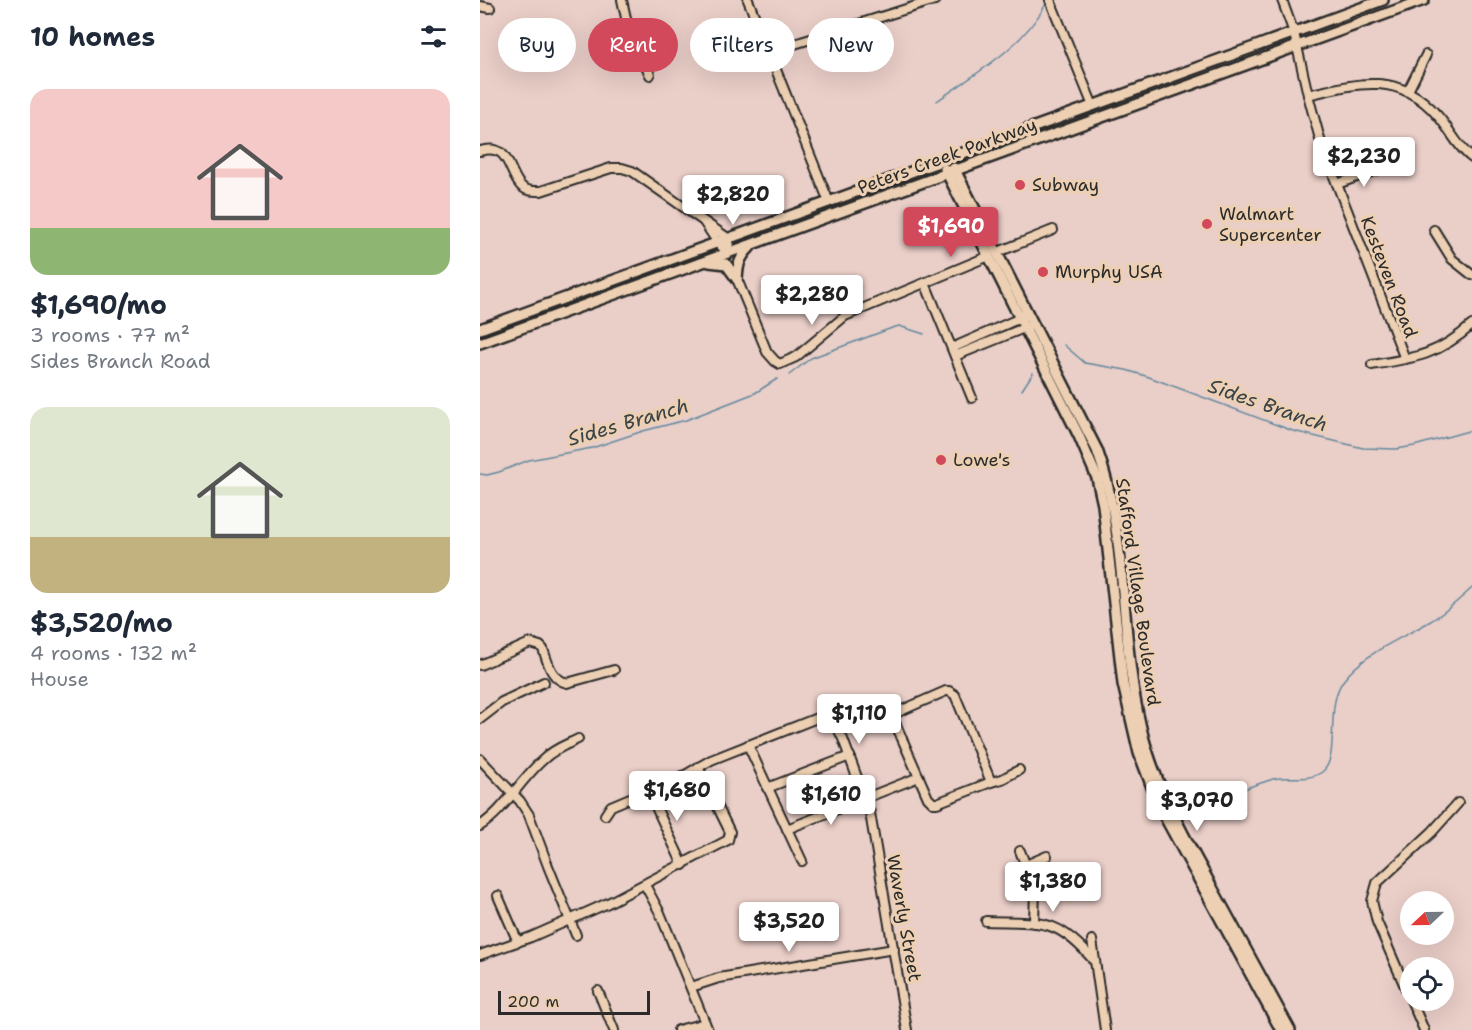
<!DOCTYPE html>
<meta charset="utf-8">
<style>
:root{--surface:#fff;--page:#f2f2f3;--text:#1f2937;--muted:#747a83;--accent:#d1495b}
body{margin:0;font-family:"Shantell Sans",sans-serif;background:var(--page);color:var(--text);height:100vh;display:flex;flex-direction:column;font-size:22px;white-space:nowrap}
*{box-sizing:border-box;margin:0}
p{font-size:20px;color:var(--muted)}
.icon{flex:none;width:33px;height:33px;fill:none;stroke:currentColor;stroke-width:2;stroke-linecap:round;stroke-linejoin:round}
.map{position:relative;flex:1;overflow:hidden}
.side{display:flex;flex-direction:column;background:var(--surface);width:480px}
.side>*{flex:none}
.hud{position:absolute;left:18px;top:18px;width:570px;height:54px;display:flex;gap:12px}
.needle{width:39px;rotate:248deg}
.fabs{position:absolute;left:920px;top:891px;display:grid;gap:12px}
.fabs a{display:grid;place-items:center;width:54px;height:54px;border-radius:50%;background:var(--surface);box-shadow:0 6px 24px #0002;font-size:30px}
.scale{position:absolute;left:18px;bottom:15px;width:152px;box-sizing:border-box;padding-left:6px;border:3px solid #2b2b2b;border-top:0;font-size:16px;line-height:21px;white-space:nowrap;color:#2b2b2b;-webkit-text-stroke:4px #edd0b3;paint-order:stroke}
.price{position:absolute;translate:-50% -51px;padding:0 14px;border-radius:6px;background:#fff;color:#222;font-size:20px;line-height:39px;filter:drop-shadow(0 2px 3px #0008)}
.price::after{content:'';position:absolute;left:50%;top:36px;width:18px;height:14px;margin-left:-9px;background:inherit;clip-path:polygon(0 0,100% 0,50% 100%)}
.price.active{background:var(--accent);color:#fff}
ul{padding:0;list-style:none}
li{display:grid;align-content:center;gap:12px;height:318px;padding:0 30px}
li span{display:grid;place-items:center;height:186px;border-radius:18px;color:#555}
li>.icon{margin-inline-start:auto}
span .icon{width:108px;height:108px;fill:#fffc;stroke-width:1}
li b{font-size:26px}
h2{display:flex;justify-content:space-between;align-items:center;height:72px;padding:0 30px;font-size:26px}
.tag{padding:0 21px;border-radius:27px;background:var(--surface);box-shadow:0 6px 24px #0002;font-size:21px;line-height:54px}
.tag.active{background:var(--accent);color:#fff}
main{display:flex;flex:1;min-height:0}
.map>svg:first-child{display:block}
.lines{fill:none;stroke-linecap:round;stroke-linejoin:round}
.stream{stroke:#63899d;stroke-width:1.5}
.minor-casing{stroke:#2b2b2b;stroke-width:12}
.major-casing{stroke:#2b2b2b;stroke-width:14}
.minor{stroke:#edd0b3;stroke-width:8}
.major{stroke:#edd0b3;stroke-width:9}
.poi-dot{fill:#d1495b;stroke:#edd0b3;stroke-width:2}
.labels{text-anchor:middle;stroke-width:6;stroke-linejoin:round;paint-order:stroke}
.street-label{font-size:18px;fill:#2b2b2b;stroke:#edd0b3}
.poi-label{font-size:18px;fill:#2b2b2b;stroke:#edd0b3;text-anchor:start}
.water-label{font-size:20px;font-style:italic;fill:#394348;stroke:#edd0b3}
</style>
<main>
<section class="side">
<h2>10 homes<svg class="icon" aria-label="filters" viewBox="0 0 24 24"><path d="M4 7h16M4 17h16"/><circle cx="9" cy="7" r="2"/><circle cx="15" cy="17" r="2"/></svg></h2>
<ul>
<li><span style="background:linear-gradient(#f6c9c9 75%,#8fb573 0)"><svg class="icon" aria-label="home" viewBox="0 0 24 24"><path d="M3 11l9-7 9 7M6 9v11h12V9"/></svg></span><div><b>$1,690/mo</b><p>3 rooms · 77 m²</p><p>Sides Branch Road</p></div></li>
<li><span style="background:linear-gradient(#dfe7d0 70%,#c2b280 0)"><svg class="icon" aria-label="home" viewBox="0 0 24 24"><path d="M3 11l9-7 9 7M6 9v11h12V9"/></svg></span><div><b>$3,520/mo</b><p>4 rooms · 132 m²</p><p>House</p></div></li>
</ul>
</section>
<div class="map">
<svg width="992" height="1030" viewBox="0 0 992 1030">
<rect width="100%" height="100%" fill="#eacec8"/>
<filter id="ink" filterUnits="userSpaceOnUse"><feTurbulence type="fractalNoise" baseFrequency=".0167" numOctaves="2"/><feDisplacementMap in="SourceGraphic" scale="12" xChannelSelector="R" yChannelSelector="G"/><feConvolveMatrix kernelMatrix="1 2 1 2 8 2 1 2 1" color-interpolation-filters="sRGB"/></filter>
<g filter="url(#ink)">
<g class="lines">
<g class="stream">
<path d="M457 101C496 73 542 48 566 4"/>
<polyline points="584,345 605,363 646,370 669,377 813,431 883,448 917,449 934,446 992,430"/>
<polyline points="309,375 331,358 412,328 419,326 444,334"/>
<polyline points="542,390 553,373"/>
<polyline points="0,474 7,475 19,472 49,460 112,448 163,431 206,420 275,393 297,379"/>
<path d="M754 793C766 788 780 783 793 779 808 775 828 782 842 772 861 758 844 707 863 681 885 652 919 640 949 622 965 613 979 600 992 588"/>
</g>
<defs>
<g id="minor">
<polyline points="142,0 148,27 170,75"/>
<polyline points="268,0 349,202"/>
<polyline points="570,0 613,106"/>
<polyline points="802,0 814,33 828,95 841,143 925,359"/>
<polyline points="0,6 10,8"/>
<polyline points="289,52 455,0"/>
<polyline points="928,91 946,55"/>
<path d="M828 95C877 83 919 71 957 115 970 129 977 147 992 158"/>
<path d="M0 151C31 142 27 173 42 187 48 192 55 191 61 191L131 168H142L152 171 249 239 248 253"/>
<polyline points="857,184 902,168"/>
<polyline points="224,222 238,243 248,253"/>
<polyline points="954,230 972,259 992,275"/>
<polyline points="518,252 573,230"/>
<polyline points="257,279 287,352 295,361 300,364 316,357 365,316 509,256"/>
<polyline points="445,283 492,398"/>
<polyline points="472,348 545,316"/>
<polyline points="475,356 549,326"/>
<path d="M892 365C935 358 958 355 992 325"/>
<path d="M0 665 50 643 60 646 63 649C68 663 71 679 87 683L134 670"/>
<polygon points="466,691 469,691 475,695 511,782 457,803 453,803 448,798 413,718 418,712"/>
<polyline points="0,719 22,702 64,682"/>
<polyline points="268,745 322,861"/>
<polyline points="0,759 40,801 49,815 68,866 96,935"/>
<polyline points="511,782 522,779 539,770"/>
<polyline points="287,788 370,756"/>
<polyline points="168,790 203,865"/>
<polyline points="125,815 131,806 207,774 231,760 347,714 352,716 363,739 390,813 427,1030"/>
<path d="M0 826C26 809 41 778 65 758 74 749 86 745 98 739"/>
<polyline points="307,829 439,777"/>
<polyline points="540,851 555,889 554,923"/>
<polyline points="546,865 567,856"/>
<polyline points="165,885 180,913 228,1030"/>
<polyline points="18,896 38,942"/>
<path d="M506 921C561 923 576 916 615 962"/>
<polyline points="612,940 625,1030"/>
<polyline points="0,955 51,937 128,903 248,840 250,832 218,767"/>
<polyline points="211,987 239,978 414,949"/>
<polyline points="118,991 134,1030"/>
<polyline points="930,998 897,922 892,901 897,883 952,832 978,803"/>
<polyline points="931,1000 944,1030"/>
<polyline points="198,1030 225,1023"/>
</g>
<g id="major">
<path d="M474 168 617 450C649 538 639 637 661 728 674 784 702 832 729 882 756 931 783 981 810 1030"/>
<polyline points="465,169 599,436 617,478 623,505 643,684 659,753 680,808 801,1030"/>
<polyline points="229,262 246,264 257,279"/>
<path d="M257 279C258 265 259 258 270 247"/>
<polyline points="0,329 903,0"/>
<polyline points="0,343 944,0"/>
</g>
</defs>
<use href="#minor" class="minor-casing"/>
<use href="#major" class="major-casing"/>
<use href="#minor" class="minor"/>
<use href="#major" class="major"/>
</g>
</g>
<g class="poi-dot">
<circle cx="540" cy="185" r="6"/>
<circle cx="727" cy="224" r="6"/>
<circle cx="563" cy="272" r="6"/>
<circle cx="461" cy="460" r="6"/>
</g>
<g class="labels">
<g class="street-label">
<text transform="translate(467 156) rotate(-20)" y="6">Peters Creek Parkway</text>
<text transform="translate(909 277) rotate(69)" y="6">Kesteven Road</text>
<text transform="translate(658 592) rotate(82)" y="6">Stafford Village Boulevard</text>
<text transform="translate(424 918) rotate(80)" y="6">Waverly Street</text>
</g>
<g class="poi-label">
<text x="552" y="191">Subway</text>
<text x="739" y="220">Walmart<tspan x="739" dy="21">Supercenter</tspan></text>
<text x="575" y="278">Murphy USA</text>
<text x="473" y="466">Lowe's</text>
</g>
<g class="water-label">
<text transform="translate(788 405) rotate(19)" y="7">Sides Branch</text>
<text transform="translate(148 422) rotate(-16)" y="7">Sides Branch</text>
</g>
</g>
</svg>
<div class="fabs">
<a><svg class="needle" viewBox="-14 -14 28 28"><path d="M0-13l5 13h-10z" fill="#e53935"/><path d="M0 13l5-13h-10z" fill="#747a83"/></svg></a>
<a><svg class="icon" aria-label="locate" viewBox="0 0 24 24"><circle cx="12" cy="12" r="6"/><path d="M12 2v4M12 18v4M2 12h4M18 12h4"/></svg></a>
</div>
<div class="scale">200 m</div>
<b class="price" style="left:884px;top:188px">$2,230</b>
<b class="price" style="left:253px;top:226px">$2,820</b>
<b class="price active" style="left:471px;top:258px">$1,690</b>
<b class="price" style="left:332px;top:326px">$2,280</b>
<b class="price" style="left:379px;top:745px">$1,110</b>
<b class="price" style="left:197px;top:822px">$1,680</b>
<b class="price" style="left:351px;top:826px">$1,610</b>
<b class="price" style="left:717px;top:832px">$3,070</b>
<b class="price" style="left:573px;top:913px">$1,380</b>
<b class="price" style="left:309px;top:953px">$3,520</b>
<div class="hud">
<a class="tag">Buy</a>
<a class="tag active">Rent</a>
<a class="tag">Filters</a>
<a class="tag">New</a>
</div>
</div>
</main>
